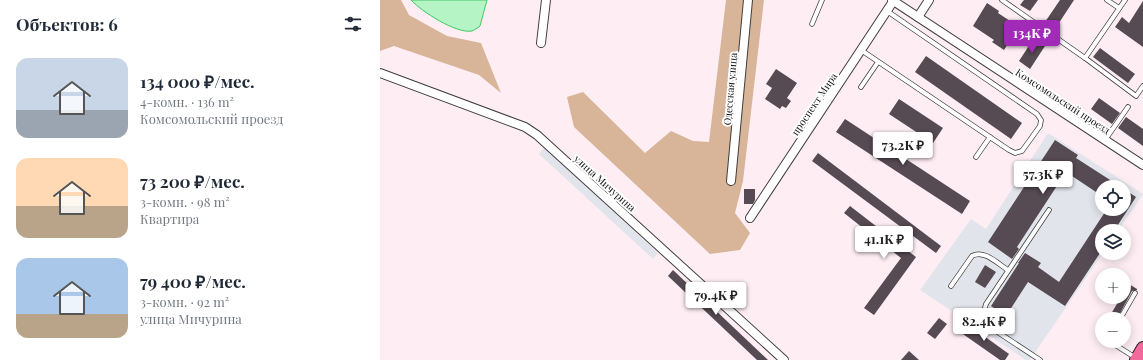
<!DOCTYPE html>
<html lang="ru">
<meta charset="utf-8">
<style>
:root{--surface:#fff;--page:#f6f6f7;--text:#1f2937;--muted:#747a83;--accent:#a12ab9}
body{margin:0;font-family:"Playfair Display",serif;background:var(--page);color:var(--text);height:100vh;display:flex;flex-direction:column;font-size:15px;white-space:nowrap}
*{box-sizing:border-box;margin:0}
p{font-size:13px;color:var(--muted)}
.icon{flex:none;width:22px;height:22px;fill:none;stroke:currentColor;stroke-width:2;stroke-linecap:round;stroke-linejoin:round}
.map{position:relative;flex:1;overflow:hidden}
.details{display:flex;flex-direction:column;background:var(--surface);width:380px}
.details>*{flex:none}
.tools{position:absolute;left:715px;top:180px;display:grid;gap:8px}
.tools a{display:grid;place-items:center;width:36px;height:36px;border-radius:50%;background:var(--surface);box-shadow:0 2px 10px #0003;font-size:20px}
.price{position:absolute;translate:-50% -34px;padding:0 9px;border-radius:4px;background:#fff;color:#222;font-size:13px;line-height:26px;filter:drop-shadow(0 1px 2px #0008)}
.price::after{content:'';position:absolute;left:50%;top:24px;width:12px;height:9px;margin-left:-6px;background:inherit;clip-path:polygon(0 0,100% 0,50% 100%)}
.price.active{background:var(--accent);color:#fff}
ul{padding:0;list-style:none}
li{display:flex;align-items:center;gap:12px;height:100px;padding:0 16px}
li span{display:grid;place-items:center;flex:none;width:112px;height:80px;border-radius:12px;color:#555}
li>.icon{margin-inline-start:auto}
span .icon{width:48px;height:48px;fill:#fffc;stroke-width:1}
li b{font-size:17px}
h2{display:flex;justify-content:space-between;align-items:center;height:48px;padding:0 16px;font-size:17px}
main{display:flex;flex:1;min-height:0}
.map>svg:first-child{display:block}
.industrial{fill:#e2e4ec;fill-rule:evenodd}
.forest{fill:#d8b499}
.water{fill:#b5f4c5;stroke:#3ec865}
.building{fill:#564a53}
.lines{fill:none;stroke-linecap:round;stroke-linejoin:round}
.lane-casing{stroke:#404040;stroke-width:5.5}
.street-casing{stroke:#404040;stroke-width:10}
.primary-casing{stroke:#1e1e1e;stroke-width:14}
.lane{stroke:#fff;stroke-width:4}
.street{stroke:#fff;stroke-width:8}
.primary{stroke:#f4699b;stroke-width:12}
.labels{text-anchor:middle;stroke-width:4;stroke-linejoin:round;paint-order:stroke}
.street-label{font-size:10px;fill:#0d0d0d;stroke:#fff}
</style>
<main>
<section class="details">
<h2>Объектов: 6<svg class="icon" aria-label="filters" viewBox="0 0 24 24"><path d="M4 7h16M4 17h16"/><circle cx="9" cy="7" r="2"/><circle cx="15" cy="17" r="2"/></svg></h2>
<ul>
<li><span style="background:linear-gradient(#c9d6e8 65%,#9aa5b1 0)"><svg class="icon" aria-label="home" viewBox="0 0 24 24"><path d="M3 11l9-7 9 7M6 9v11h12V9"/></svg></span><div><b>134 000 ₽/мес.</b><p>4-комн. · 136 m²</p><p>Комсомольский проезд</p></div></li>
<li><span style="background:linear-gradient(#ffd9b3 60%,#b9a48a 0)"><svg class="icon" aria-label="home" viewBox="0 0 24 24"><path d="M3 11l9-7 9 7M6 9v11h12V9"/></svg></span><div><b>73 200 ₽/мес.</b><p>3-комн. · 98 m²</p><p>Квартира</p></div></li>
<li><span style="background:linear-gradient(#a9c7e8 70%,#b9a48a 0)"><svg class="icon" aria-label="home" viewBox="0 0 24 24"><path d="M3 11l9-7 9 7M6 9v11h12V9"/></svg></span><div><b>79 400 ₽/мес.</b><p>3-комн. · 92 m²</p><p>улица Мичурина</p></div></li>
</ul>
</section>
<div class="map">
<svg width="763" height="360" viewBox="0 0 763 360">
<rect width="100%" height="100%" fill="#feeef3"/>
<g class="industrial">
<path d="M668 133 763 194 738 231H722L723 253 650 360H646L540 290 591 219 606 229ZM722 187H744V209H722Z"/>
<polygon points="164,148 278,253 273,259 159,154"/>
</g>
<g class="forest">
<polygon points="0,0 21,0 29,15 67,36 101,43 121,93 99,75 14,46 0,51"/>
<polygon points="346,0 384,0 363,181 355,213 370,233 360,250 330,254 194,127 187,97 203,92 265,153 291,131 313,141 329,142"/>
</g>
<path class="water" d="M31 0H107L100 26C98 28 94 30 92 31 76 34 41 11 31 0Z"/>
<g class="building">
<polygon points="644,0 658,0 650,11 640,5"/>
<polygon points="680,0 694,0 675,29 665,22"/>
<polygon points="763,1 763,47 735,27 742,17 749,23"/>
<polygon points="607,3 619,11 618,13 639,27 624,50 612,42 614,40 593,26"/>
<polygon points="654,38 665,46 650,69 639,61"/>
<polygon points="720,48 755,74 748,83 713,57"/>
<polygon points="546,56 642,123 631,139 535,72"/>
<polygon points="396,69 417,83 407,98 411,101 406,108 402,106 400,109 385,99 392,88 386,84"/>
<polygon points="719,98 740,113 732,124 711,109"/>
<polygon points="519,99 563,128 553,143 509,114"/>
<polygon points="746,117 763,129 763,146 738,128"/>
<polygon points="465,119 590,201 582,214 456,132"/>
<polygon points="675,140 698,155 696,158 741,187 722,187 722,196 686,172 637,247 639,249 632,259 608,242"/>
<polygon points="438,153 561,246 556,253 432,161"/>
<polygon points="364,189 375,189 375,200 373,204 364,204"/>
<polygon points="744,189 756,197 734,231 722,231 722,250 685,306 648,282 626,316 611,306 639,263 638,263 645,253 661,263 658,267 679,282 727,209 744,209"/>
<polygon points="470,206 536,257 494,315 484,308 521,258 464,213"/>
<polygon points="605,265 616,272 605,288 595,282"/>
<polygon points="293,270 388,360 377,360 288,276"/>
<polygon points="749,284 757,289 757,290 752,291 737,319 728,319 741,297 744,297 744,292"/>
<polygon points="559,318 567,324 555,339 547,333"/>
<polygon points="586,323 629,354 625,360 620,360 580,332"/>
<polygon points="529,351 539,360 521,360"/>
</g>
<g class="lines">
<defs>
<g id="lane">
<polyline points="622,0 705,58 756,96 763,86"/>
<polyline points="727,0 739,8"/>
<polyline points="432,24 442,0"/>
<polyline points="481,50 629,150 635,153 642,151 660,126 661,120 657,114 507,11"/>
<polyline points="705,58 745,0"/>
<polyline points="481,87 498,62"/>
<polyline points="725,140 748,107"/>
<polyline points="596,157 610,137"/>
<path d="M571 286 592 256C604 249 618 264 628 270"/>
<polyline points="740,319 755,293"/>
<polyline points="729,341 756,358"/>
<path d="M660 360 610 327C602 319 603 314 606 304L669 210"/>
</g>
<g id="street">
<polyline points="512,0 763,165"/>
<polyline points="538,17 549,0"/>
<polyline points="161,43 166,0"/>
<polyline points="0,73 145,127 157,135 404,360"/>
<polyline points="351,181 368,0"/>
<polyline points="370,218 514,0"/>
</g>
<polyline id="primary" points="756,360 763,348"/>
</defs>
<use href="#lane" class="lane-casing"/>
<use href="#street" class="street-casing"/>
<use href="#primary" class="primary-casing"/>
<use href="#lane" class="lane"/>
<use href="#street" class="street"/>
<use href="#primary" class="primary"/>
</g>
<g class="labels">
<g class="street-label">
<text transform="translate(350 89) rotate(-85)" y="4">Одесская улица</text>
<text transform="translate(683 101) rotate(33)" y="4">Комсомольский проезд</text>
<text transform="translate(434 104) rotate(-56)" y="4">проспект Мира</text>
<text transform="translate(225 183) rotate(42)" y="4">улица Мичурина</text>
</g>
</g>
</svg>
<div class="tools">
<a><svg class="icon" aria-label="locate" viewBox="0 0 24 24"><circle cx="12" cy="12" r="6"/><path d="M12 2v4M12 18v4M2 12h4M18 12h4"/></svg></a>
<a><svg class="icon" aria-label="layers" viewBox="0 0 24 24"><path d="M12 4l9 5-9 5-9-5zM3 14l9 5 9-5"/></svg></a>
<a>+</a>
<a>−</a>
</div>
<b class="price active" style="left:652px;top:54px">134K ₽</b>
<b class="price" style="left:523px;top:166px">73.2K ₽</b>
<b class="price" style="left:663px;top:195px">57.3K ₽</b>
<b class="price" style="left:504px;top:260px">41.1K ₽</b>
<b class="price" style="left:336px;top:316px">79.4K ₽</b>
<b class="price" style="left:604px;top:342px">82.4K ₽</b>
</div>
</main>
